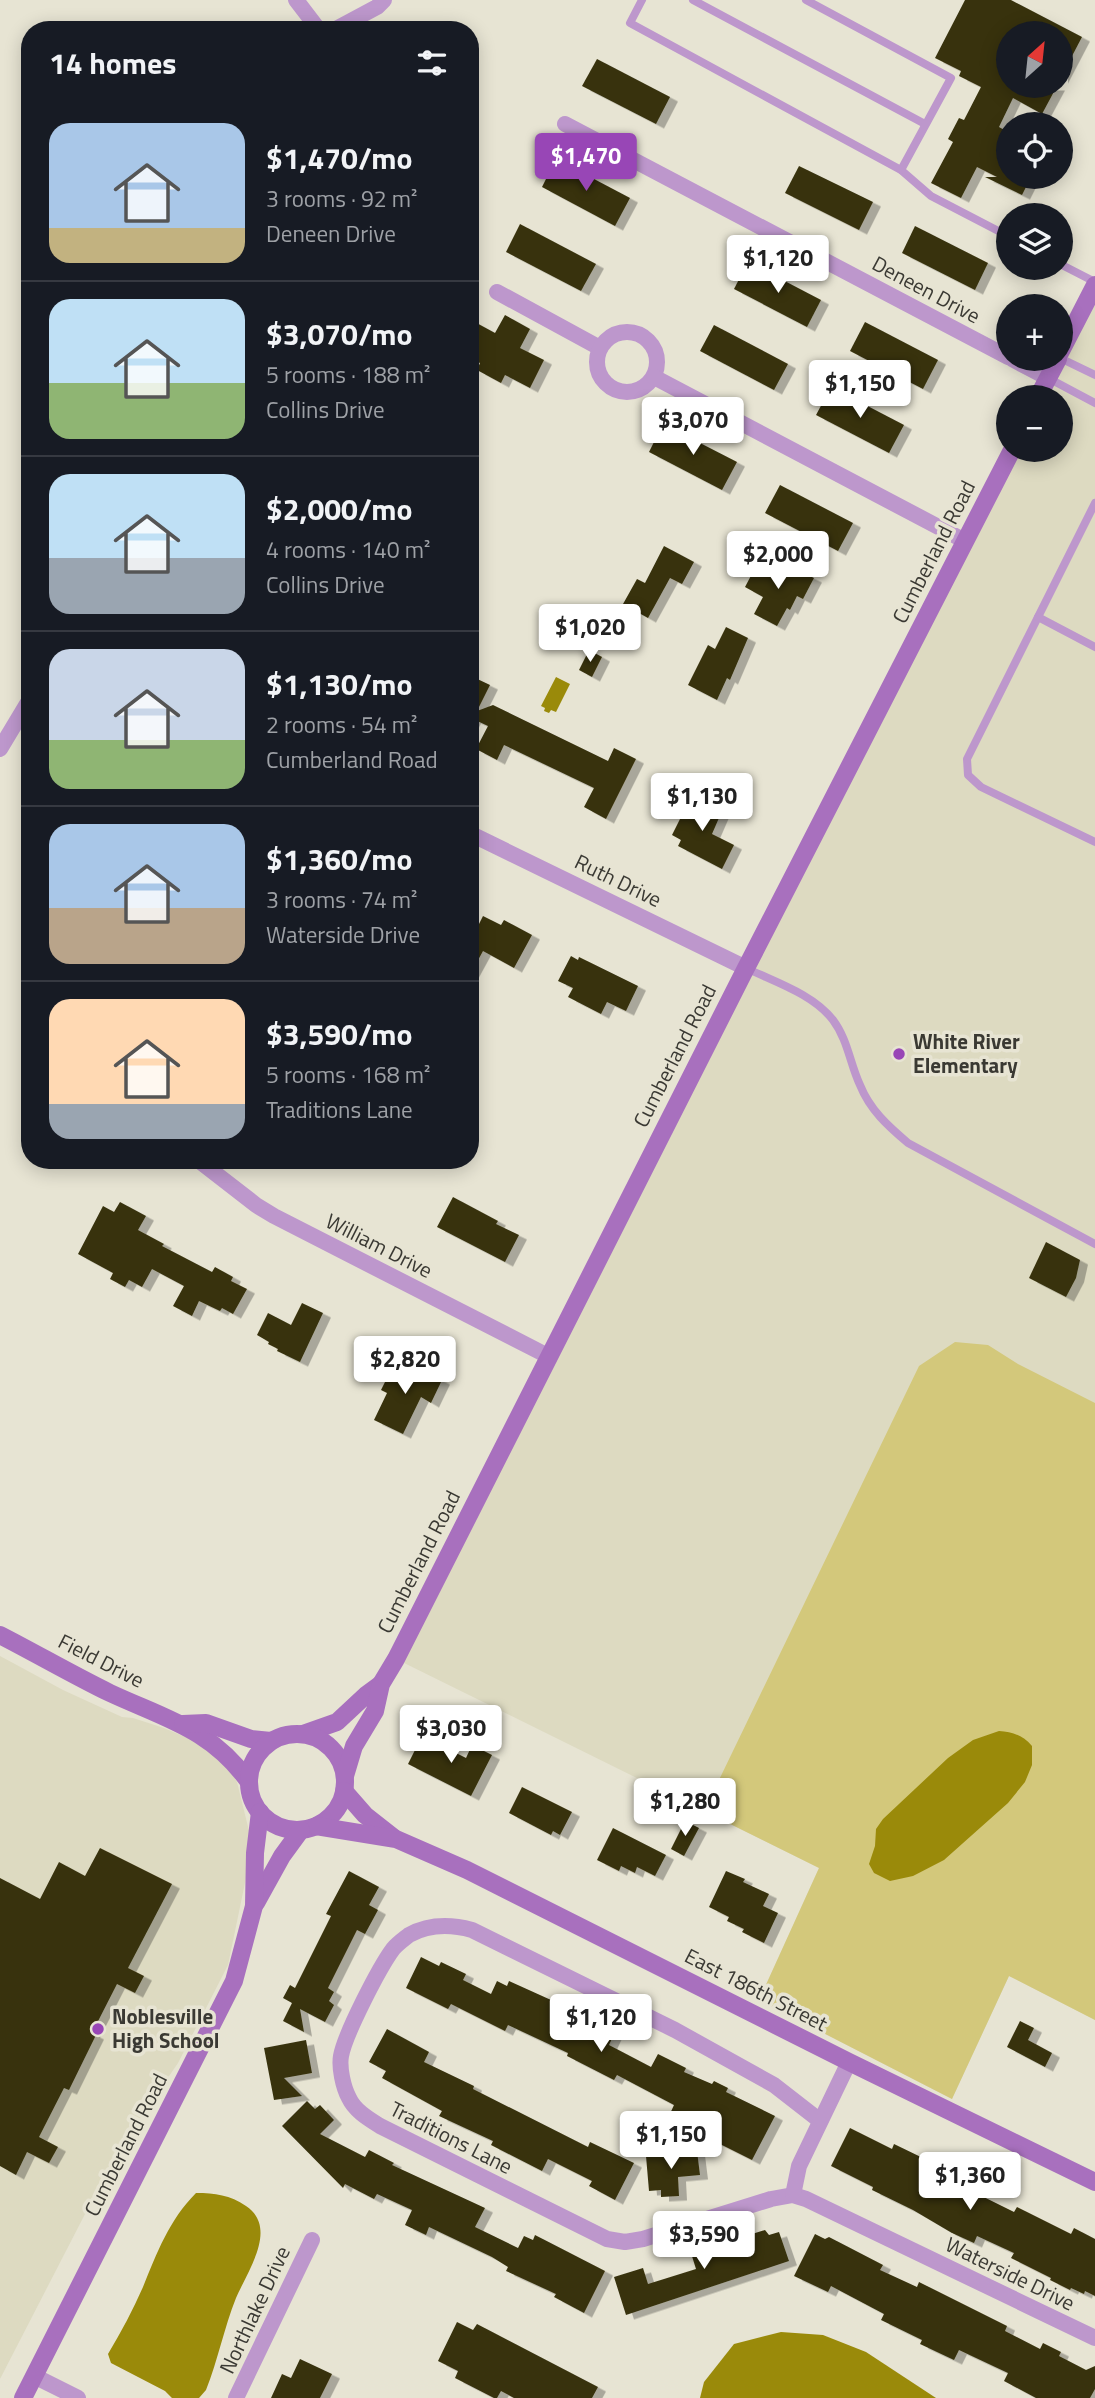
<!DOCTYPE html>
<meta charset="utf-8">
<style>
:root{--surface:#171b24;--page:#242831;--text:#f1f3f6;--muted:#9ea1a6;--line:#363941;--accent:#9846b6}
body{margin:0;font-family:"Titillium Web",sans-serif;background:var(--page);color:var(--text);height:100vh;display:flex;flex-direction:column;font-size:26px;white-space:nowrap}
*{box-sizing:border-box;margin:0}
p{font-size:23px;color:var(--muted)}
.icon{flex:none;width:38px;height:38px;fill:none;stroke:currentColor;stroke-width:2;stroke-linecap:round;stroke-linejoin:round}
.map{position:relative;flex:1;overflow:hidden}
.side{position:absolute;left:21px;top:21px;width:458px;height:1148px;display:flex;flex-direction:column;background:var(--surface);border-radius:28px;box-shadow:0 4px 18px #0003}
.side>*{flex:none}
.needle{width:46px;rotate:27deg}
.buttons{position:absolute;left:996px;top:21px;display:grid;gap:14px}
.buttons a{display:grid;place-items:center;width:77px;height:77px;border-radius:50%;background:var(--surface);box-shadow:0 4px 18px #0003;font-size:35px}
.price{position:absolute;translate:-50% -60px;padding:0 16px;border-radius:7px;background:#fff;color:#222;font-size:23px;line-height:46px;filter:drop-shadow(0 2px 4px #0008)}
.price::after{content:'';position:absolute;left:50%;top:42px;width:21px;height:16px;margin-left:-10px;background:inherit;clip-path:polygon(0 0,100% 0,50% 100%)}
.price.on{background:var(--accent);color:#fff}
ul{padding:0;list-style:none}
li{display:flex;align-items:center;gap:21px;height:175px;padding:0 28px}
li+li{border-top:2px solid var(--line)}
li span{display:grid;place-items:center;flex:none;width:196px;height:140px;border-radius:21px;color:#555}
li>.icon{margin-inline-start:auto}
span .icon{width:84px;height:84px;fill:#fffc;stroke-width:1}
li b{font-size:30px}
h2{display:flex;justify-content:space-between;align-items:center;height:84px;padding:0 28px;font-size:30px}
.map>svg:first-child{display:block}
.built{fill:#dddac1}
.green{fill:#d3c87b}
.water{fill:#9a8a0a}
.building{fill:#383311;filter:url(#shadow)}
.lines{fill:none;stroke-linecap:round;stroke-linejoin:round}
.lane{stroke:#bd97cc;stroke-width:8}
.street{stroke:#bd97cc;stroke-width:16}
.secondary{stroke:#a870be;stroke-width:18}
.poi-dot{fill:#9846b6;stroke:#e7e4d3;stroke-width:2.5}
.labels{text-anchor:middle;stroke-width:7;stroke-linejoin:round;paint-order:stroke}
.street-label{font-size:21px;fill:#3a3933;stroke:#e7e4d3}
.poi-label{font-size:21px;font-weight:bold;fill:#3a3933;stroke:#e7e4d3;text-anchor:start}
</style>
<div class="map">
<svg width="1095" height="2398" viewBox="0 0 1095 2398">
<defs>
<filter id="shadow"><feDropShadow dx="8" dy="4.5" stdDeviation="0" flood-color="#0004"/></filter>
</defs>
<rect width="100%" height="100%" fill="#e7e4d3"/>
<g class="built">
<polygon points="1095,285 1095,2020 1009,1976 952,2099 759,2000 819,1868 396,1659 1011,450 1060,450 1060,397 1038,397"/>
<polygon points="0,1656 63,1690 122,1717 133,1718 164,1728 209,1747 225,1763 237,1782 250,1835 247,1873 228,1965 178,2063 117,2152 0,2379"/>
</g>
<polygon class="green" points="955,1342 988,1345 1018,1364 1095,1403 1095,2020 1009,1976 952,2099 759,2000 819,1868 704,1811 919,1366"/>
<g class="water">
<polygon points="556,677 570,684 556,712 551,710 549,713 544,711 545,708 541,706"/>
<path d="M999 1731C1012 1732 1023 1735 1032 1746V1765L1025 1782 1008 1803 944 1860 913 1876 890 1881 874 1873 869 1864 875 1846 876 1829 883 1819 948 1758 973 1740Z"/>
<path d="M196 2193C215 2193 230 2195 246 2206 279 2228 247 2272 236 2298 224 2328 218 2360 206 2390L199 2398H172L165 2391 111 2363 108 2354C121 2332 133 2310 143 2287 157 2253 169 2220 196 2193Z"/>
<polygon points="781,2332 823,2335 866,2352 936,2398 700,2398 704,2382 734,2344"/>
</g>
<g class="building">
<polygon points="965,0 1011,0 1082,37 1060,79 1060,33 1008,33 1008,86 1057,86 1042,114 1013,98 999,127 1008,132 1008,177 1031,177 1022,195 985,177 997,177 977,167 961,198 931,183 953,142 948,139 959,118 964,120 981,87 959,76 961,71 935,58"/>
<polygon points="597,59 670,97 656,124 582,86"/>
<polygon points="556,159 630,198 615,226 542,187"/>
<polygon points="799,166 873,202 859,230 785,193"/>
<polygon points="520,224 596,264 581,291 506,252"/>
<polygon points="915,226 988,263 975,290 902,253"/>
<polygon points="748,262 821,300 807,327 734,289"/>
<polygon points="505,315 530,329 520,348 544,360 530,388 505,375 501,383 477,370 480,363 471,358 471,320 495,333"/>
<polygon points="865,322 938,360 923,389 850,351"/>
<polygon points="714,325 788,364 774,390 700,351"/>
<polygon points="831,387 904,425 889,453 816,415"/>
<polygon points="663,424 737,462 722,490 649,452"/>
<polygon points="780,485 853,523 838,551 765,513"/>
<polygon points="664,546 694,562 682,584 670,578 648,618 623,604 637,579 645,583"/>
<polygon points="781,562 814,578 803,599 797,596 790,610 787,608 777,626 754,614 763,597 745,587 755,568 773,577"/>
<polygon points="726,627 748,638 730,680 727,678 717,700 688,685 708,645 715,649"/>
<polygon points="589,650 602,657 592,677 579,670"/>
<polygon points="471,676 490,685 477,711 493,705 608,761 614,748 636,759 606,819 584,807 594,788 504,745 497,760 476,749 488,726 473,719 471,723"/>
<polygon points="692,795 722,811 712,834 734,845 722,869 678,846 681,840 672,835"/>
<polygon points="483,916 501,925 504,920 532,935 514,968 483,951 471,973 471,940"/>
<polygon points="571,956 578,960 579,957 638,986 626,1011 607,1002 601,1014 568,997 573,988 558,981"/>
<polygon points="453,1197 498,1221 496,1224 519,1235 505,1262 437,1227"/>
<polygon points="120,1202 146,1216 138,1230 164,1244 162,1246 212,1272 215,1267 233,1277 231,1281 247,1289 233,1314 222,1308 220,1311 199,1301 192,1316 173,1306 184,1286 152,1269 142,1287 129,1280 125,1287 110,1279 113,1273 78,1254 103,1206 114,1212"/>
<polygon points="1046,1242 1080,1260 1076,1278 1066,1297 1029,1278"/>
<polygon points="302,1303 323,1313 300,1362 277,1351 278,1349 268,1344 269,1342 257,1335 268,1313 291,1325"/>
<polygon points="403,1361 442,1380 431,1403 421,1397 403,1434 374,1420 387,1393 381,1390 389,1374 396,1377"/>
<polygon points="422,1736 466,1758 472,1745 492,1755 471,1796 408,1764"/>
<polygon points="522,1787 572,1812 560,1835 553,1831 551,1835 509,1813"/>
<polygon points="685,1821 699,1828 684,1856 671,1849"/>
<polygon points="613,1828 666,1855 655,1876 637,1867 635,1873 621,1866 619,1871 597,1860"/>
<polygon points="100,1848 172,1884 128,1968 144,1976 135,1993 117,1984 92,2033 96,2035 69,2090 64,2088 39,2137 58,2147 49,2163 27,2152 16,2175 0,2166 0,1878 40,1899 59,1862 85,1876"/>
<polygon points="349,1871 379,1887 369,1905 378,1910 365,1934 357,1930 328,1988 334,1992 329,2001 334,2005 325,2022 300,2009 304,2032 283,2021 292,2003 283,1998 290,1985 295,1988 331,1916 326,1914"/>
<polygon points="726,1871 745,1879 743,1882 769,1894 763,1906 778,1913 764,1943 742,1932 744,1929 727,1921 729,1917 709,1907"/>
<polygon points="421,1957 439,1966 441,1962 466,1974 463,1980 491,1994 497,1981 507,1986 509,1981 551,2000 615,2032 609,2045 651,2067 658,2054 686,2068 684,2072 712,2084 714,2081 728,2088 726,2092 775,2116 752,2160 668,2118 674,2105 617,2075 614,2080 567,2056 568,2053 508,2025 505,2031 451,2004 448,2009 406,1988"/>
<polygon points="1020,2021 1034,2028 1028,2040 1052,2053 1045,2067 1007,2047"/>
<polygon points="387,2029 429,2052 424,2062 474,2086 473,2089 588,2147 590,2142 634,2163 615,2200 589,2186 592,2181 548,2159 542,2171 491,2145 493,2141 439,2116 442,2111 382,2078 386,2071 369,2062"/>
<polygon points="306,2040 312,2073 284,2078 302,2096 274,2100 264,2048"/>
<polygon points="307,2101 315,2109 320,2105 334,2120 320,2134 365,2157 369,2150 394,2163 392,2165 485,2208 475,2227 518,2248 524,2236 533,2240 535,2235 605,2271 584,2313 554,2297 556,2294 506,2271 508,2267 492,2257 429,2227 426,2235 405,2225 412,2210 377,2194 374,2199 345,2184 343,2188 282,2126"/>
<polygon points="850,2128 892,2149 894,2144 927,2160 923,2167 1014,2212 1017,2207 1071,2234 1074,2228 1095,2239 1095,2296 1085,2291 1084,2294 1071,2288 1070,2290 1050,2280 1051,2278 1011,2258 1014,2253 977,2236 974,2243 952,2233 913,2210 872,2190 873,2187 831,2166"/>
<polygon points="697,2151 700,2175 678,2177 679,2196 661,2197 661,2190 649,2191 646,2156"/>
<polygon points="765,2230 769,2235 779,2232 789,2261 626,2315 614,2277 643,2268 648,2284 696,2269 691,2253"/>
<polygon points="815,2234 825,2239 829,2237 883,2265 880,2270 917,2287 919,2282 1007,2326 1005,2331 1040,2349 1043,2343 1061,2352 1059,2356 1086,2370 1095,2366 1095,2389 1090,2398 1036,2398 1004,2381 1008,2373 959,2350 954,2360 920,2344 922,2340 881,2320 884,2314 831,2286 828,2292 794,2276"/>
<polygon points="457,2322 473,2330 477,2324 598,2387 592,2398 514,2398 501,2391 497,2398 494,2398 455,2378 458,2371 438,2361"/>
<polygon points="300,2359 332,2374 320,2398 271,2398 282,2374 291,2378"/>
</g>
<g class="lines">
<g class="lane">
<polyline points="642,0 630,23 901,170 931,196 1008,236"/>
<polyline points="693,0 925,124"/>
<polyline points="806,0 951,78 901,170"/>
<polyline points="1060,264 1095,282"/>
<polyline points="1060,358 1095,375"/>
<polyline points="1048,378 1095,403"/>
<polyline points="1095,503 967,759 968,775 981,787 1095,842"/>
<polyline points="1038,617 1095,647"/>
<path d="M746 968C775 982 813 994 833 1020 848 1040 850 1064 860 1085 870 1110 888 1126 908 1143L1095 1244"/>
</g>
<g class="street">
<polyline points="296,0 319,30"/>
<polyline points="334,30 377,7 384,0"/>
<polyline points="565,124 1008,357"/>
<polyline points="497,292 600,348"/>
<circle cx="627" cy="362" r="30"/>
<polyline points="1012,359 1048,378"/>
<polyline points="654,377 965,541"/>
<polyline points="0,749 30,699"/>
<polyline points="471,834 746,968"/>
<polyline points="198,1160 256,1205 274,1216 548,1356"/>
<path d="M819 2120 774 2085 675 2030 472 1930C450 1924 429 1924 409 1935 404 1939 397 1944 393 1949 379 1968 345 2034 341 2056 339 2067 343 2087 349 2098 355 2111 369 2119 380 2126L607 2239 625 2242 643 2239 771 2199 793 2195 806 2199 1095 2338"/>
<polyline points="793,2195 799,2166 849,2062"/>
<polyline points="34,2376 78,2398"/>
<polyline points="236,2398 312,2240"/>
</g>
<g class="secondary">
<polyline points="1060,353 1095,285"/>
<polyline points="1038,397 1058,359"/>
<path d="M0 1635C37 1654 73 1675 110 1693 166 1719 211 1729 249 1782"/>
<polyline points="183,1724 206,1723 251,1739 271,1741"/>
<polyline points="303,1734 337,1722 366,1695 381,1684"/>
<circle cx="297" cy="1782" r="48"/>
<polyline points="345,1776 354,1746 375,1711 381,1684 396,1659 746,968 1012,450"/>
<polyline points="344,1791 365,1815 393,1837"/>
<polyline points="316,1826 396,1839 467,1870 849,2062 1095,2182"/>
<polyline points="256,1903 282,1856 301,1830"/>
<polyline points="23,2398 234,1981 254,1906 255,1853 260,1812"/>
</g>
</g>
<g class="poi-dot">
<circle cx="899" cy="1054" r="7"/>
<circle cx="98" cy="2029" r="7"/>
</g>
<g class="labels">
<g class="street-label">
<text transform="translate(926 290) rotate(28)" y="7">Deneen Drive</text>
<text transform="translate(934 552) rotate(-63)" y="7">Cumberland Road</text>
<text transform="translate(618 881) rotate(26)" y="7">Ruth Drive</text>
<text transform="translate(675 1056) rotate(-63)" y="7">Cumberland Road</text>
<text transform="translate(379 1246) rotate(27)" y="7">William Drive</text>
<text transform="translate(419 1562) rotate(-63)" y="7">Cumberland Road</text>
<text transform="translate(101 1661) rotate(27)" y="7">Field Drive</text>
<text transform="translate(756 1990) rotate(27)" y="7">East 186th Street</text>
<text transform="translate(451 2138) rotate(27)" y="7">Traditions Lane</text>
<text transform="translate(126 2145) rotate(-63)" y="7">Cumberland Road</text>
<text transform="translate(1010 2274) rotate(26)" y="7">Waterside Drive</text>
<text transform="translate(255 2310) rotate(-65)" y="7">Northlake Drive</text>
</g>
<g class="poi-label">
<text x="913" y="1049">White River<tspan x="913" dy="24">Elementary</tspan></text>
<text x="112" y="2024">Noblesville<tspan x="112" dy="24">High School</tspan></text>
</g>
</g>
</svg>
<div class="buttons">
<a><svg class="needle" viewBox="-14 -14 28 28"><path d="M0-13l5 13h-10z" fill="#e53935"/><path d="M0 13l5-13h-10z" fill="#9ea1a6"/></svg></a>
<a><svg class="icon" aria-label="locate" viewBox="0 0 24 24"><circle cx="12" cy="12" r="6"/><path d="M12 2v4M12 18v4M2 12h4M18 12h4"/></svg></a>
<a><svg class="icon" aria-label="layers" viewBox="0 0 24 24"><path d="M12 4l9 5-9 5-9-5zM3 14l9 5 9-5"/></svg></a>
<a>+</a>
<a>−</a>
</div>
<b class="price on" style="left:586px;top:193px">$1,470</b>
<b class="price" style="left:778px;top:295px">$1,120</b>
<b class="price" style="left:860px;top:420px">$1,150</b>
<b class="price" style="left:693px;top:457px">$3,070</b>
<b class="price" style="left:778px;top:591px">$2,000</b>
<b class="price" style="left:590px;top:664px">$1,020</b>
<b class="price" style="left:702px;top:833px">$1,130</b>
<b class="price" style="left:405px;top:1396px">$2,820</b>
<b class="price" style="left:451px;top:1765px">$3,030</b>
<b class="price" style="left:685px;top:1838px">$1,280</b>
<b class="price" style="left:601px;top:2054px">$1,120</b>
<b class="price" style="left:671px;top:2171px">$1,150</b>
<b class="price" style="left:970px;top:2212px">$1,360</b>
<b class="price" style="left:704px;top:2271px">$3,590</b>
<section class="side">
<h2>14 homes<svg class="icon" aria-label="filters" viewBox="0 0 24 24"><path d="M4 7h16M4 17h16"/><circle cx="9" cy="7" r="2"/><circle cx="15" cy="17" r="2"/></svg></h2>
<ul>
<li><span style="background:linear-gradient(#a9c7e8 75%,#c2b280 0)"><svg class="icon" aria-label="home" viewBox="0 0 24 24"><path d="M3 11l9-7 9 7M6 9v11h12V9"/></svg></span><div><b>$1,470/mo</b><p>3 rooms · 92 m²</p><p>Deneen Drive</p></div></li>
<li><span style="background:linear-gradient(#bfe0f5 60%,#8fb573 0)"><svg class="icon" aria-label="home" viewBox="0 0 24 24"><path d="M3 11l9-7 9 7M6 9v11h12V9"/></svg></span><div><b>$3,070/mo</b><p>5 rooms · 188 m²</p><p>Collins Drive</p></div></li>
<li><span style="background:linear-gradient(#bfe0f5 60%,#9aa5b1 0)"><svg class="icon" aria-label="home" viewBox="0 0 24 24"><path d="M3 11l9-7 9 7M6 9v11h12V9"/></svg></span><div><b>$2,000/mo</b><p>4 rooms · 140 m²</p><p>Collins Drive</p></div></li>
<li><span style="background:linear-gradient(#c9d6e8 65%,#8fb573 0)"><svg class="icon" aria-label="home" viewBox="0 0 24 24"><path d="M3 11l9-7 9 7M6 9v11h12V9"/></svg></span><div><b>$1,130/mo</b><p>2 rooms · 54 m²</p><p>Cumberland Road</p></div></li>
<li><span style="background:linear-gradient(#a9c7e8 60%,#b9a48a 0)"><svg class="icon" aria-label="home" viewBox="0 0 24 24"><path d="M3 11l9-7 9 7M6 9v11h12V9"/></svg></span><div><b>$1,360/mo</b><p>3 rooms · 74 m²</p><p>Waterside Drive</p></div></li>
<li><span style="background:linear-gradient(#ffd9b3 75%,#9aa5b1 0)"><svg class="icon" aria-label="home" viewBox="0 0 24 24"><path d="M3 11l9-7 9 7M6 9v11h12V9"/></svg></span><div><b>$3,590/mo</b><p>5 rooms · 168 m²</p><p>Traditions Lane</p></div></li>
</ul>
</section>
</div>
